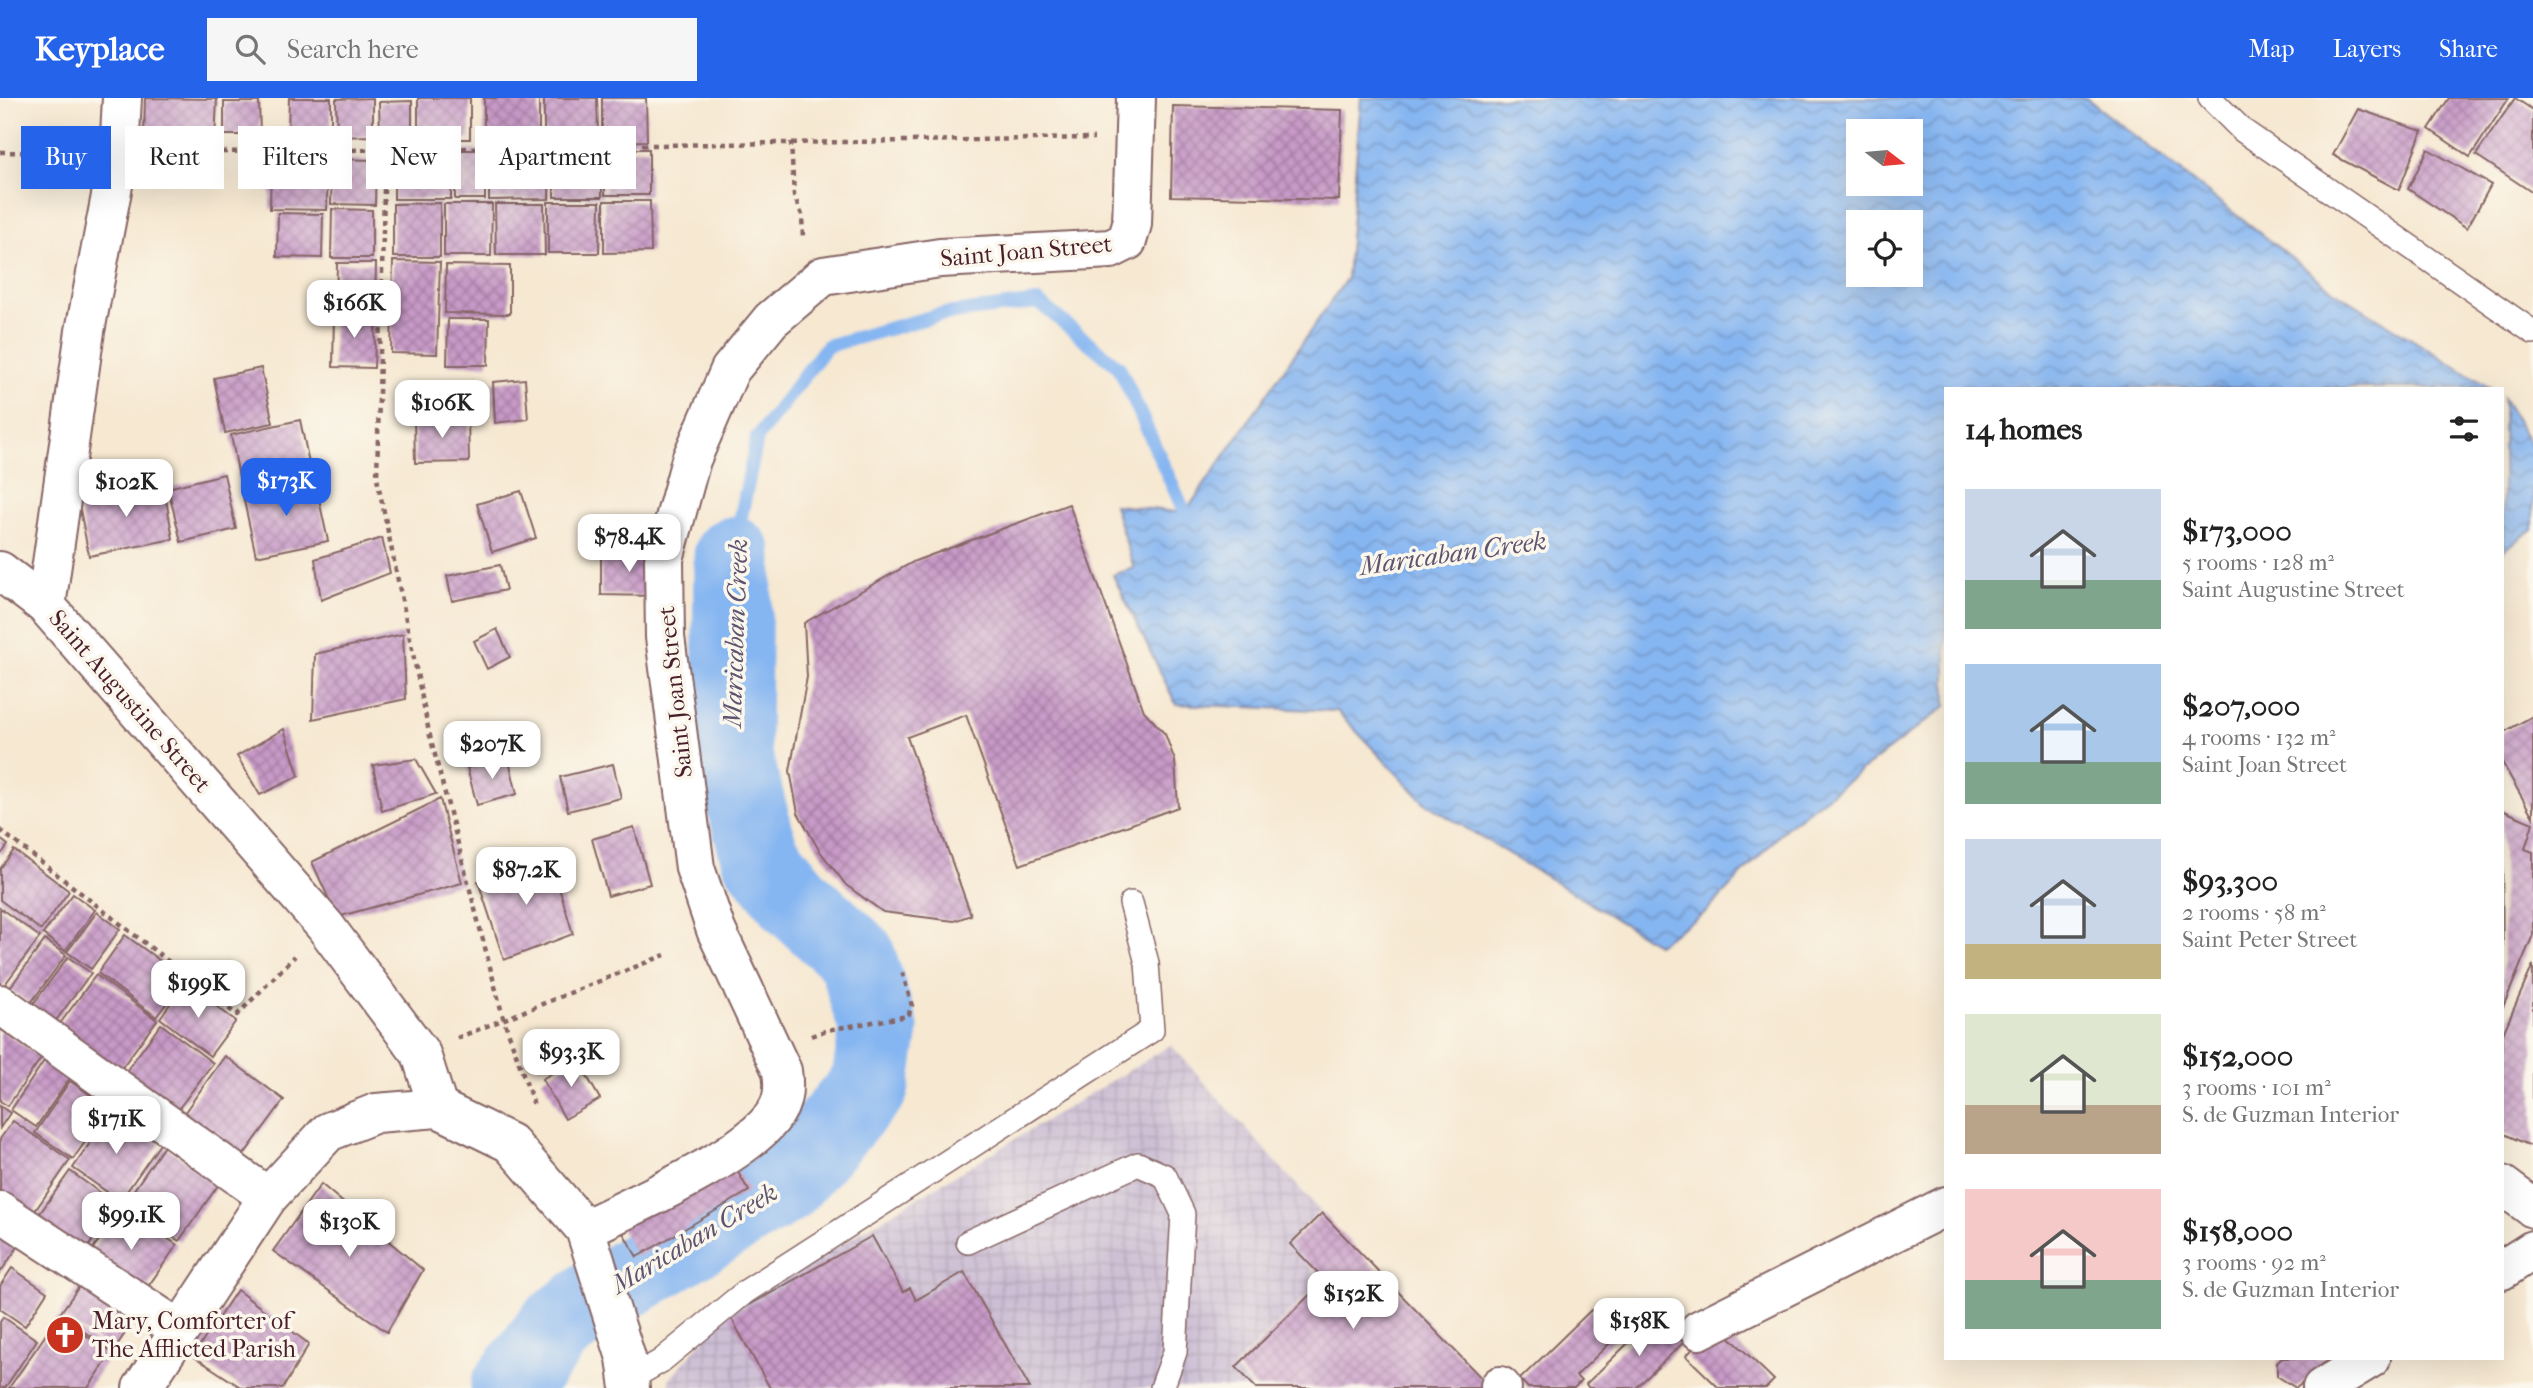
<!DOCTYPE html>
<meta charset="utf-8">
<style>
:root{--surface:#fff;--page:#f6f6f6;--text:#222;--muted:#767676;--accent:#2563eb}
body{margin:0;font-family:"IM FELL French Canon",serif;background:var(--page);color:var(--text);height:100vh;display:flex;flex-direction:column;font-size:26px;white-space:nowrap}
*{box-sizing:border-box;margin:0}
p{font-size:23px;color:var(--muted)}
.icon{flex:none;width:38px;height:38px;fill:none;stroke:currentColor;stroke-width:2;stroke-linecap:round;stroke-linejoin:round}
.map{position:relative;flex:1;overflow:hidden}
.drawer{position:absolute;left:1944px;top:289px;width:560px;height:973px;display:flex;flex-direction:column;background:var(--surface);border-radius:0px;box-shadow:0 7px 28px #0002}
.drawer>*{flex:none}
.guide{position:absolute;left:21px;top:28px;width:665px;height:63px;display:flex;gap:14px}
.needle{width:46px;rotate:106deg}
.tools{position:absolute;left:1846px;top:21px;display:grid;gap:14px}
.tools a{display:grid;place-items:center;width:77px;height:77px;border-radius:0px;background:var(--surface);box-shadow:0 7px 28px #0002;font-size:35px}
.price{position:absolute;translate:-50% -60px;padding:0 16px;border-radius:14px;background:#fff;color:#222;font-size:23px;line-height:46px;filter:drop-shadow(0 2px 4px #0008)}
.price::after{content:'';position:absolute;left:50%;top:42px;width:21px;height:16px;margin-left:-10px;background:inherit;clip-path:polygon(0 0,100% 0,50% 100%)}
.price.current{background:var(--accent);color:#fff}
ul{padding:0;list-style:none}
li{display:flex;align-items:center;gap:21px;height:175px;padding:0 21px}
li span{display:grid;place-items:center;flex:none;width:196px;height:140px;border-radius:0px;color:#555}
li>.icon{margin-inline-start:auto}
span .icon{width:84px;height:84px;fill:#fffc;stroke-width:1}
li b{font-size:30px}
h2{display:flex;justify-content:space-between;align-items:center;height:84px;padding:0 21px;font-size:30px}
.pill{padding:0 24px;border-radius:0px;background:var(--surface);box-shadow:0 7px 28px #0002;font-size:24px;line-height:63px}
.pill.current{background:var(--accent);color:#fff}
header{display:flex;align-items:center;gap:42px;box-sizing:border-box;height:98px;padding:0 35px;background:var(--accent);color:#fff}
header strong{font-size:33px}
nav{display:flex;gap:38px;margin-inline-start:auto;font-size:24px}
.search{width:490px;height:63px;background:var(--page);display:flex;align-items:center;gap:18px;box-sizing:border-box;padding:0 24px;border-radius:0px;color:var(--muted);font-size:26px}
.map>svg:first-child{display:block}
.industrial{fill:url(#industrial-grid)}
.water{fill:url(#water-waves);stroke:#686a8e;stroke-width:2;fill-rule:evenodd}
.lines{fill:none;stroke-linecap:round;stroke-linejoin:round}
.stream{stroke:#86b6f1;stroke-width:14}
.river{stroke:#86b6f1;stroke-width:79}
.building{fill:url(#building-cross-hatch)}
.service-casing{stroke:#866565;stroke-width:26}
.minor-casing{stroke:#866565;stroke-width:42}
.tertiary-casing{stroke:#866565;stroke-width:42}
.path{stroke:#866565;stroke-width:4.5;stroke-dasharray:5 5;stroke-linecap:butt}
.service{stroke:#fff;stroke-width:23}
.minor{stroke:#fff;stroke-width:38}
.tertiary{stroke:#fff;stroke-width:38}
.labels{text-anchor:middle;stroke-width:7;stroke-linejoin:round;paint-order:stroke}
.street-label{font-size:24px;fill:#4a1f2b;stroke:#fbf7ec}
.poi-label{font-size:24px;fill:#4a1f2b;stroke:#fbf7ec;text-anchor:start}
.water-label{font-size:26px;font-style:italic;fill:#5f5470;stroke:#fbf7ec}
</style>
<header>
<strong>Keyplace</strong>
<div class="search"><svg class="icon" aria-label="search" viewBox="0 0 24 24"><circle cx="10" cy="10" r="6"/><path d="M15 15l6 6"/></svg>Search here</div>
<nav><a>Map</a><a>Layers</a><a>Share</a></nav>
</header>
<div class="map">
<svg width="2533" height="1290" viewBox="0 0 2533 1290">
<defs>
<pattern id="industrial-grid" width="8" height="8" patternUnits="userSpaceOnUse" patternTransform="scale(1.75)"><rect width="8" height="8" fill="#ccbed4"/><path d="M0 4h8M4 0v8" fill="none" stroke="#b1a3b6"/></pattern>
<pattern id="water-waves" width="16" height="10" patternUnits="userSpaceOnUse" patternTransform="scale(1.75)"><rect width="16" height="10" fill="#86b6f1"/><path d="M0 5q4-4 8 0t8 0" fill="none" stroke="#7093c3"/></pattern>
<pattern id="building-cross-hatch" width="8" height="8" patternUnits="userSpaceOnUse" patternTransform="scale(1.75)"><rect width="8" height="8" fill="#c79ac7"/><path d="M0 0l8 8M0 8l8-8" fill="none" stroke="#a47da2"/></pattern>
</defs>
<rect width="100%" height="100%" fill="#fbf7ec"/>
<filter id="ink" filterUnits="userSpaceOnUse"><feTurbulence type="fractalNoise" baseFrequency=".0143" numOctaves="2"/><feDisplacementMap in="SourceGraphic" scale="14" xChannelSelector="R" yChannelSelector="G"/><feConvolveMatrix kernelMatrix="1 2 1 2 8 2 1 2 1" color-interpolation-filters="sRGB"/></filter>
<filter id="wash" filterUnits="userSpaceOnUse"><feTurbulence type="fractalNoise" baseFrequency=".00686" numOctaves="4" result="noise"/><feDisplacementMap in="SourceGraphic" scale="28" xChannelSelector="R" yChannelSelector="G"/><feGaussianBlur stdDeviation="1.57" result="paint"/><feColorMatrix in="noise" values="0 0 0 0 0 0 0 0 0 0 0 0 0 0 0 0 0 1.4 0 .05"/><feComposite in="paint" operator="in"/></filter>
<g filter="url(#wash)">
<rect width="100%" height="100%" fill="#f6e8d1"/>
<polygon class="industrial" points="1171,947 1320,1113 1289,1143 1322,1183 1233,1269 1252,1290 670,1290 669,1282 725,1216"/>
<g class="water">
<path d="M1361 0H2086L2334 193 2490 290H1946V608L1787 729 1706 814 1657 846 1425 705 1337 613 1176 606 1113 477 1134 470 1114 407 1185 415 1347 180ZM1858 33H1911V86H1858ZM1858 124H1911V177H1858Z"/>
<polygon points="2503,300 2533,351 2533,431 2503,453"/>
</g>
<g class="lines">
<polyline class="stream" points="733,458 757,340 827,248 938,217 1038,204 1119,269 1185,415 1202,421"/>
<polyline class="river" points="510,1290 556,1230 597,1199 782,1088 870,987 879,931 856,858 798,805 760,758 731,651 733,458"/>
</g>
<g id="blocks">
<g class="building">
<polygon points="145,0 217,1 215,43 144,41"/>
<polygon points="289,0 331,0 331,35 288,35"/>
<polygon points="373,0 373,38 337,39 336,1"/>
<rect x="418" y="0" width="52" height="41"/>
<polygon points="484,0 539,0 539,40 484,41"/>
<polygon points="544,0 597,0 598,34 544,34"/>
<polygon points="602,0 646,0 647,43 602,44"/>
<polygon points="2449,0 2509,0 2470,59 2429,31"/>
<polygon points="2515,0 2533,12 2533,95 2476,57"/>
<polygon points="412,3 412,39 380,39 379,4"/>
<polygon points="224,4 259,4 260,37 224,37"/>
<polygon points="1173,8 1342,12 1339,102 1171,98"/>
<polygon points="2358,11 2422,33 2399,92 2333,57"/>
<polygon points="550,50 549,101 489,102 489,51"/>
<rect x="605" y="51" width="44" height="46"/>
<polygon points="2428,51 2491,87 2467,130 2408,91"/>
<rect x="455" y="52" width="30" height="49"/>
<rect x="554" y="52" width="48" height="47"/>
<rect x="394" y="54" width="57" height="47"/>
<polygon points="332,61 376,62 375,107 331,106"/>
<polygon points="271,63 328,64 327,112 270,111"/>
<polygon points="604,103 650,103 651,154 604,155"/>
<polygon points="548,104 600,104 599,155 548,155"/>
<polygon points="440,105 440,159 393,159 393,106"/>
<polygon points="444,106 492,106 491,158 444,158"/>
<polygon points="495,106 544,106 545,157 496,157"/>
<polygon points="332,111 372,112 372,160 331,160"/>
<polygon points="278,115 323,116 322,160 277,159"/>
<polygon points="393,163 440,164 437,256 391,255"/>
<polygon points="337,165 376,165 375,210 336,209"/>
<polygon points="446,167 510,168 510,216 445,215"/>
<polygon points="334,214 376,215 374,270 333,269"/>
<polygon points="448,221 489,221 488,267 447,267"/>
<polygon points="261,270 273,325 225,335 214,280"/>
<polygon points="525,281 528,321 495,325 493,284"/>
<polygon points="468,318 469,364 415,365 414,320"/>
<polygon points="300,322 312,379 242,395 231,337"/>
<polygon points="224,376 236,431 181,444 168,390"/>
<polygon points="315,383 328,443 256,458 243,398"/>
<polygon points="163,384 173,441 89,458 78,401"/>
<polygon points="521,393 536,440 492,454 477,406"/>
<polygon points="1069,406 1144,613 1165,636 1175,663 1178,709 1020,767 966,617 907,639 971,817 954,823 883,814 846,787 819,752 798,715 790,673 807,579 804,525 915,463"/>
<polygon points="382,440 390,475 321,502 315,461"/>
<polygon points="601,455 658,456 657,498 601,497"/>
<polygon points="500,467 506,492 452,503 447,478"/>
<polygon points="497,531 510,559 487,571 474,543"/>
<polygon points="403,536 406,601 313,621 315,556"/>
<polygon points="2533,618 2533,719 2502,664 2502,635"/>
<polygon points="284,631 299,678 260,697 237,658"/>
<polygon points="508,659 517,696 477,707 467,670"/>
<polygon points="416,661 436,696 382,713 373,667"/>
<polygon points="613,666 621,700 568,713 560,679"/>
<polygon points="440,701 462,785 337,819 312,764"/>
<polygon points="2502,712 2533,725 2525,751 2533,754 2533,837 2503,909"/>
<polygon points="634,729 650,786 608,798 592,741"/>
<polygon points="0,741 8,747 0,758"/>
<polygon points="14,752 69,793 41,832 0,802 0,771"/>
<polygon points="549,756 573,836 504,862 478,783"/>
<polygon points="73,796 95,812 65,853 43,836"/>
<polygon points="0,810 40,839 0,893"/>
<polygon points="97,814 120,831 91,871 67,854"/>
<polygon points="125,837 185,881 156,919 98,875"/>
<polygon points="45,842 66,857 30,906 9,891"/>
<polygon points="68,859 91,875 54,925 31,909"/>
<polygon points="2533,867 2533,1049 2502,1035 2502,938"/>
<polygon points="96,877 157,922 117,976 56,931"/>
<polygon points="185,885 236,923 210,958 160,920"/>
<polygon points="161,926 213,965 173,1018 121,980"/>
<polygon points="0,931 41,960 8,1008 0,1003"/>
<polygon points="225,958 284,1002 240,1062 182,1018"/>
<polygon points="577,961 600,1001 565,1021 542,981"/>
<polygon points="44,963 70,980 36,1029 11,1012"/>
<polygon points="70,983 109,1010 73,1061 35,1035"/>
<polygon points="0,1008 10,1015 0,1030"/>
<polygon points="112,1013 160,1046 120,1103 73,1070"/>
<polygon points="13,1023 70,1062 30,1120 0,1100 0,1041"/>
<polygon points="164,1048 219,1086 179,1143 125,1105"/>
<polygon points="730,1061 749,1093 637,1159 618,1126"/>
<polygon points="70,1073 117,1107 81,1159 33,1125"/>
<polygon points="321,1086 423,1172 387,1234 273,1153"/>
<polygon points="122,1109 177,1147 140,1200 85,1162"/>
<polygon points="1322,1115 1491,1290 1256,1290 1236,1269 1325,1182 1290,1146"/>
<polygon points="0,1134 19,1147 0,1175"/>
<polygon points="872,1138 903,1194 910,1190 916,1202 964,1174 1030,1290 770,1290 730,1218"/>
<polygon points="12,1170 47,1194 25,1228 0,1211 0,1188"/>
<polygon points="83,1183 136,1219 113,1253 59,1217"/>
<polygon points="237,1192 309,1246 283,1290 242,1290 193,1258"/>
<polygon points="1591,1212 1616,1239 1576,1278 1581,1283 1574,1290 1528,1290 1520,1281"/>
<polygon points="1657,1217 1684,1244 1636,1290 1589,1290 1586,1286"/>
<polygon points="3,1219 37,1242 5,1290 0,1290 0,1224"/>
<polygon points="58,1219 112,1255 88,1290 9,1290"/>
<polygon points="1716,1226 1774,1282 1766,1290 1719,1290 1686,1258"/>
<polygon points="2282,1260 2335,1260 2296,1290 2277,1278 2277,1265"/>
</g>
</g>
</g>
<g filter="url(#ink)">
<use href="#blocks" fill-opacity="0" stroke="#866565" stroke-width="2"/>
<g class="lines">
<defs>
<g id="service">
<polyline points="2210,0 2242,32 2533,234"/>
<polyline points="968,1144 1138,1066 1165,1078 1183,1116 1175,1254 1162,1290"/>
<polyline points="630,1281 661,1263 745,1194 1152,932 1147,865 1131,805"/>
</g>
<g id="minor">
<polyline points="0,473 46,508"/>
<polyline points="0,906 268,1099"/>
<polyline points="2502,1087 2533,1110"/>
<polyline points="0,1113 180,1232"/>
<path d="M585 1131C632 1108 750 1057 776 1014 784 1002 784 986 782 973L716 832 695 770 665 539 664 461 691 362 730 272 771 222 823 178 940 160 1111 151 1127 143 1132 126 1136 0"/>
<polyline points="2502,1172 2533,1152"/>
<polyline points="1699,1232 1946,1108"/>
<polyline points="1500,1288 1502,1290"/>
<polyline points="2322,1290 2371,1260"/>
</g>
<g id="tertiary">
<polyline points="122,0 119,56 85,233 46,508 325,828 421,956 438,1010"/>
<polyline points="142,1290 268,1099 328,1034 376,1015 438,1010 510,1045 585,1131 626,1260 630,1290"/>
</g>
</defs>
<use href="#service" class="service-casing"/>
<use href="#minor" class="minor-casing"/>
<use href="#tertiary" class="tertiary-casing"/>
<g class="path">
<polyline points="791,44 794,98 802,117 803,141"/>
<polyline points="385,51 377,380 429,634 503,919 535,1010"/>
<polyline points="0,54 76,55"/>
<polyline points="162,55 1094,40"/>
<polyline points="0,732 237,917 295,858"/>
<polyline points="811,938 827,932 908,918 912,908 902,873"/>
<polyline points="457,940 665,857"/>
</g>
<use href="#service" class="service"/>
<use href="#minor" class="minor"/>
<use href="#tertiary" class="tertiary"/>
</g>
</g>
<defs>
<symbol id="church-disc" viewBox="-11 -11 22 22"><circle r="9.5" fill="#c8321e" stroke="#fbf7ec"/><path d="M-1.2-6h2.4v3.5h3.3v2.4h-3.3V6h-2.4V-.1h-3.3v-2.4h3.3Z" fill="#fff"/></symbol>
</defs>
<g fill-rule="evenodd">
<use href="#church-disc" x="43" y="1215" width="44" height="44"/>
</g>
<g class="labels">
<g class="street-label">
<text transform="translate(1026 153) rotate(-5)" y="8">Saint Joan Street</text>
<text transform="translate(675 594) rotate(-96)" y="8">Saint Joan Street</text>
<text transform="translate(130 603) rotate(49)" y="8">Saint Augustine Street</text>
</g>
<g class="poi-label">
<text x="92" y="1231">Mary, Comforter of<tspan x="92" dy="28">The Afflicted Parish</tspan></text>
</g>
<g class="water-label">
<text transform="translate(1453 455) rotate(-8)" y="9">Maricaban Creek</text>
<text transform="translate(735 535) rotate(-88)" y="9">Maricaban Creek</text>
<text transform="translate(694 1140) rotate(-31)" y="9">Maricaban Creek</text>
</g>
</g>
</svg>
<div class="tools">
<a><svg class="needle" viewBox="-14 -14 28 28"><path d="M0-13l5 13h-10z" fill="#e53935"/><path d="M0 13l5-13h-10z" fill="#767676"/></svg></a>
<a><svg class="icon" aria-label="locate" viewBox="0 0 24 24"><circle cx="12" cy="12" r="6"/><path d="M12 2v4M12 18v4M2 12h4M18 12h4"/></svg></a>
</div>
<b class="price" style="left:354px;top:242px">$166K</b>
<b class="price" style="left:442px;top:342px">$106K</b>
<b class="price current" style="left:286px;top:420px">$173K</b>
<b class="price" style="left:126px;top:421px">$102K</b>
<b class="price" style="left:629px;top:476px">$78.4K</b>
<b class="price" style="left:492px;top:683px">$207K</b>
<b class="price" style="left:526px;top:809px">$87.2K</b>
<b class="price" style="left:198px;top:922px">$199K</b>
<b class="price" style="left:571px;top:991px">$93.3K</b>
<b class="price" style="left:116px;top:1058px">$171K</b>
<b class="price" style="left:131px;top:1154px">$99.1K</b>
<b class="price" style="left:349px;top:1161px">$130K</b>
<b class="price" style="left:1353px;top:1233px">$152K</b>
<b class="price" style="left:1639px;top:1260px">$158K</b>
<div class="guide">
<a class="pill current">Buy</a>
<a class="pill">Rent</a>
<a class="pill">Filters</a>
<a class="pill">New</a>
<a class="pill">Apartment</a>
</div>
<section class="drawer">
<h2>14 homes<svg class="icon" aria-label="filters" viewBox="0 0 24 24"><path d="M4 7h16M4 17h16"/><circle cx="9" cy="7" r="2"/><circle cx="15" cy="17" r="2"/></svg></h2>
<ul>
<li><span style="background:linear-gradient(#c9d6e8 65%,#7fa58c 0)"><svg class="icon" aria-label="home" viewBox="0 0 24 24"><path d="M3 11l9-7 9 7M6 9v11h12V9"/></svg></span><div><b>$173,000</b><p>5 rooms · 128 m²</p><p>Saint Augustine Street</p></div></li>
<li><span style="background:linear-gradient(#a9c7e8 70%,#7fa58c 0)"><svg class="icon" aria-label="home" viewBox="0 0 24 24"><path d="M3 11l9-7 9 7M6 9v11h12V9"/></svg></span><div><b>$207,000</b><p>4 rooms · 132 m²</p><p>Saint Joan Street</p></div></li>
<li><span style="background:linear-gradient(#c9d6e8 75%,#c2b280 0)"><svg class="icon" aria-label="home" viewBox="0 0 24 24"><path d="M3 11l9-7 9 7M6 9v11h12V9"/></svg></span><div><b>$93,300</b><p>2 rooms · 58 m²</p><p>Saint Peter Street</p></div></li>
<li><span style="background:linear-gradient(#dfe7d0 65%,#b9a48a 0)"><svg class="icon" aria-label="home" viewBox="0 0 24 24"><path d="M3 11l9-7 9 7M6 9v11h12V9"/></svg></span><div><b>$152,000</b><p>3 rooms · 101 m²</p><p>S. de Guzman Interior</p></div></li>
<li><span style="background:linear-gradient(#f6c9c9 65%,#7fa58c 0)"><svg class="icon" aria-label="home" viewBox="0 0 24 24"><path d="M3 11l9-7 9 7M6 9v11h12V9"/></svg></span><div><b>$158,000</b><p>3 rooms · 92 m²</p><p>S. de Guzman Interior</p></div></li>
</ul>
</section>
</div>
